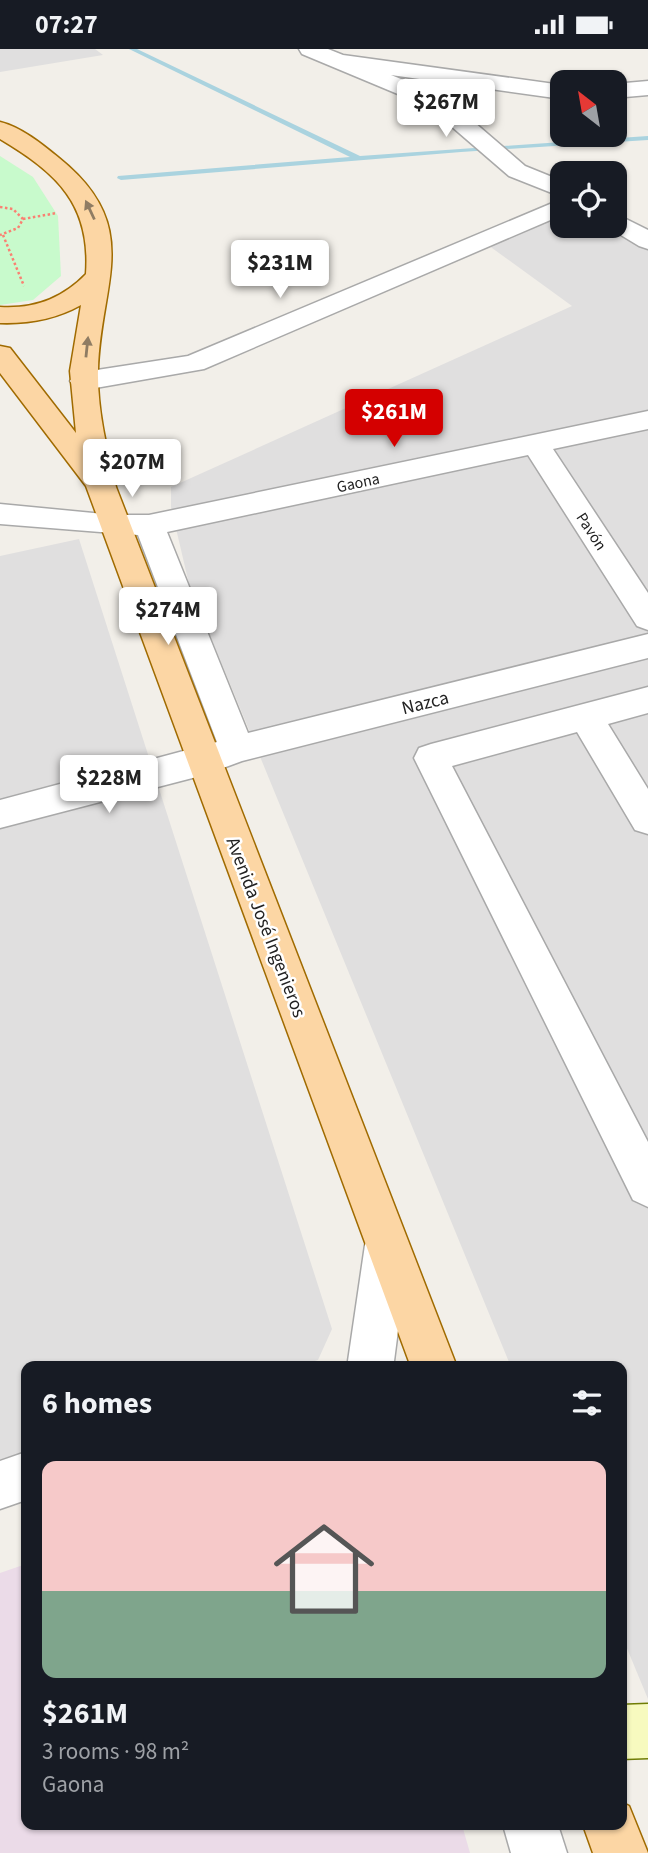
<!DOCTYPE html>
<meta charset="utf-8">
<style>
:root{--surface:#171b24;--page:#242831;--text:#f1f3f6;--muted:#9ea1a6;--line:#363941;--accent:#d40000}
body{margin:0;font-family:"Source Sans 3",sans-serif;background:var(--page);color:var(--text);height:100vh;display:flex;flex-direction:column;font-size:26px;white-space:nowrap}
*{box-sizing:border-box;margin:0}
p{font-size:23px;color:var(--muted)}
.icon{flex:none;width:38px;height:38px;fill:none;stroke:currentColor;stroke-width:2;stroke-linecap:round;stroke-linejoin:round}
.map{position:relative;flex:1;overflow:hidden}
.details{position:absolute;left:21px;top:1312px;width:606px;height:469px;display:flex;flex-direction:column;background:var(--surface);border-radius:14px;box-shadow:0 2px 5px #0004}
.details>*{flex:none}
.needle{width:46px;rotate:329deg}
.controls{position:absolute;left:550px;top:21px;display:grid;gap:14px}
.controls a{display:grid;place-items:center;width:77px;height:77px;border-radius:14px;background:var(--surface);box-shadow:0 2px 5px #0004;font-size:35px}
.price{position:absolute;translate:-50% -60px;padding:0 16px;border-radius:7px;background:#fff;color:#222;font-size:23px;line-height:46px;filter:drop-shadow(0 2px 4px #0008)}
.price::after{content:'';position:absolute;left:50%;top:42px;width:21px;height:16px;margin-left:-10px;background:inherit;clip-path:polygon(0 0,100% 0,50% 100%)}
.price.current{background:var(--accent);color:#fff}
ul{padding:0;list-style:none}
li{display:grid;align-content:center;gap:14px;height:371px;padding:0 21px}
li+li{border-top:2px solid var(--line)}
li span{display:grid;place-items:center;height:217px;border-radius:14px;color:#555}
li>.icon{margin-inline-start:auto}
span .icon{width:126px;height:126px;fill:#fffc;stroke-width:1}
li b{font-size:30px}
h2{display:flex;justify-content:space-between;align-items:center;height:84px;padding:0 21px;font-size:30px}
.status{display:flex;justify-content:space-between;align-items:center;height:49px;padding:0 35px;background:var(--surface);direction:ltr}
.status svg{height:19px;fill:currentColor}
.map>svg:first-child{display:block}
.residential{fill:#e0dfdf}
.industrial{fill:#ebdbe8}
.park{fill:#c8facc}
.lines{fill:none;stroke-linecap:round;stroke-linejoin:round}
.stream{fill:#aad3df;fill-rule:evenodd}
.street-casing{stroke:#a9a9a9;stroke-width:3}
.secondary-casing{stroke:#707d05;stroke-width:3}
.primary-casing{stroke:#a06b00;stroke-width:3}
.path{stroke:#fa8072;stroke-width:2.5;stroke-dasharray:2.5 2.5;stroke-linecap:butt}
.street{fill:#fff;fill-rule:evenodd}
.secondary{fill:#f7fabf;fill-rule:evenodd}
.primary{fill:#fcd6a4;fill-rule:evenodd}
.oneway{fill:#8f7c63}
.labels{text-anchor:middle;stroke-width:5;stroke-linejoin:round;paint-order:stroke}
.far-street-label{font-size:16px;fill:#222;stroke:#fff}
.street-label{font-size:19px;fill:#222;stroke:#fff}
</style>
<div class="status"><b>07:27</b><svg viewBox="0 0 49 12"><path d="M0 12V9h3v3zM5 12V6h3v6zM10 12V3h3v9zM15 12V0h3v12zM26 1h20v11H26zM47 4h2v5h-2z"/></svg></div>
<div class="map">
<svg width="648" height="1804" viewBox="0 0 648 1804">
<rect width="100%" height="100%" fill="#f2efe9"/>
<g class="residential">
<polygon points="0,0 95,0 103,6 0,23"/>
<polygon points="562,157 562,177 614,177 648,192 648,1650 621,1585 621,1318 511,1318 189,535 171,458 171,438 572,257 481,191"/>
<polygon points="79,490 332,1280 318,1311 295,1318 26,1318 26,1403 0,1411 0,507"/>
</g>
<polygon class="industrial" points="26,1515 26,1776 462,1776 470,1804 0,1804 0,1524"/>
<polygon class="park" points="0,107 33,128 58,167 61,227 33,251 0,256"/>
<g class="lines">
<polygon class="stream" points="129,0 137,0 360,107 648,87 648,91 461,103 121,131 117,129 118,127 350,108"/>
<defs>
<g id="street">
<polygon points="299,0 328,0 343,6 562,36 562,50 391,26 421,38 460,61 525,117 562,132 562,148 509,127 444,71 405,48 302,5"/>
<polygon points="648,32 648,46 614,49 614,35"/>
<polygon points="562,150 562,166 204,320 84,341 74,338 70,332 74,326 84,323 188,307"/>
<polygon points="614,164 648,181 648,200 639,197 606,177 614,177"/>
<polygon points="648,362 648,380 553,400 648,544 648,581 637,577 528,406 167,483 248,684 648,585 648,609 242,712 204,726 0,779 0,751 217,693 138,486 0,475 0,455 114,466 149,466"/>
<polygon points="648,638 648,664 608,675 648,740 648,785 635,781 577,683 452,717 648,1093 648,1158 633,1151 414,709 419,699 431,695"/>
<polygon points="387,1174 403,1181 409,1196 394,1312 396,1318 350,1318 348,1312 365,1196 371,1181"/>
<polygon points="26,1403 26,1451 0,1460 0,1412"/>
<polygon points="503,1776 558,1776 567,1804 511,1804"/>
</g>
<polygon id="secondary" points="648,1655 648,1709 621,1710 621,1656"/>
<g id="primary">
<path d="M0 73C21 78 42 95 59 109 145 178 100 234 98 321 97 361 107 400 116 438L457 1318H411L86 437 0 324V297L10 299 76 384 70 322 81 256C56 270 28 275 0 274V258C34 260 62 250 86 225 91 155 57 124 0 90Z"/>
<polygon points="621,1753 629,1757 648,1804 593,1804 583,1776 621,1776"/>
</g>
</defs>
<use href="#street" class="street-casing"/>
<use href="#secondary" class="secondary-casing"/>
<use href="#primary" class="primary-casing"/>
<g class="path">
<polyline points="0,158 13,160 23,170 18,179 0,186"/>
<polyline points="23,170 57,164"/>
<polyline points="3,186 24,237"/>
</g>
<use href="#street" class="street"/>
<use href="#secondary" class="secondary"/>
<use href="#primary" class="primary"/>
</g>
<defs><path id="oneway-solid" d="M-6-.8H1V-3.2L6.5 0L1 3.2V.8H-6Z" transform="scale(1.75)"/></defs>
<g class="oneway">
<use href="#oneway-solid" transform="translate(90 161) rotate(-115)"/>
<use href="#oneway-solid" transform="translate(87 298) rotate(-84)"/>
</g>
<g class="labels">
<g class="far-street-label">
<text transform="translate(358 433) rotate(-12)" y="6">Gaona</text>
<text transform="translate(592 482) rotate(57)" y="6">Pavón</text>
</g>
<g class="street-label">
<text transform="translate(425 653) rotate(-14)" y="7">Nazca</text>
<text transform="translate(267 878) rotate(69)" y="7">Avenida José Ingenieros</text>
</g>
</g>
</svg>
<div class="controls">
<a><svg class="needle" viewBox="-14 -14 28 28"><path d="M0-13l5 13h-10z" fill="#e53935"/><path d="M0 13l5-13h-10z" fill="#9ea1a6"/></svg></a>
<a><svg class="icon" aria-label="locate" viewBox="0 0 24 24"><circle cx="12" cy="12" r="6"/><path d="M12 2v4M12 18v4M2 12h4M18 12h4"/></svg></a>
</div>
<b class="price" style="left:446px;top:90px">$267M</b>
<b class="price" style="left:280px;top:251px">$231M</b>
<b class="price current" style="left:394px;top:400px">$261M</b>
<b class="price" style="left:132px;top:450px">$207M</b>
<b class="price" style="left:168px;top:598px">$274M</b>
<b class="price" style="left:109px;top:766px">$228M</b>
<section class="details">
<h2>6 homes<svg class="icon" aria-label="filters" viewBox="0 0 24 24"><path d="M4 7h16M4 17h16"/><circle cx="9" cy="7" r="2"/><circle cx="15" cy="17" r="2"/></svg></h2>
<ul>
<li><span style="background:linear-gradient(#f6c9c9 60%,#7fa58c 0)"><svg class="icon" aria-label="home" viewBox="0 0 24 24"><path d="M3 11l9-7 9 7M6 9v11h12V9"/></svg></span><div><b>$261M</b><p>3 rooms · 98 m²</p><p>Gaona</p></div></li>
</ul>
</section>
</div>
